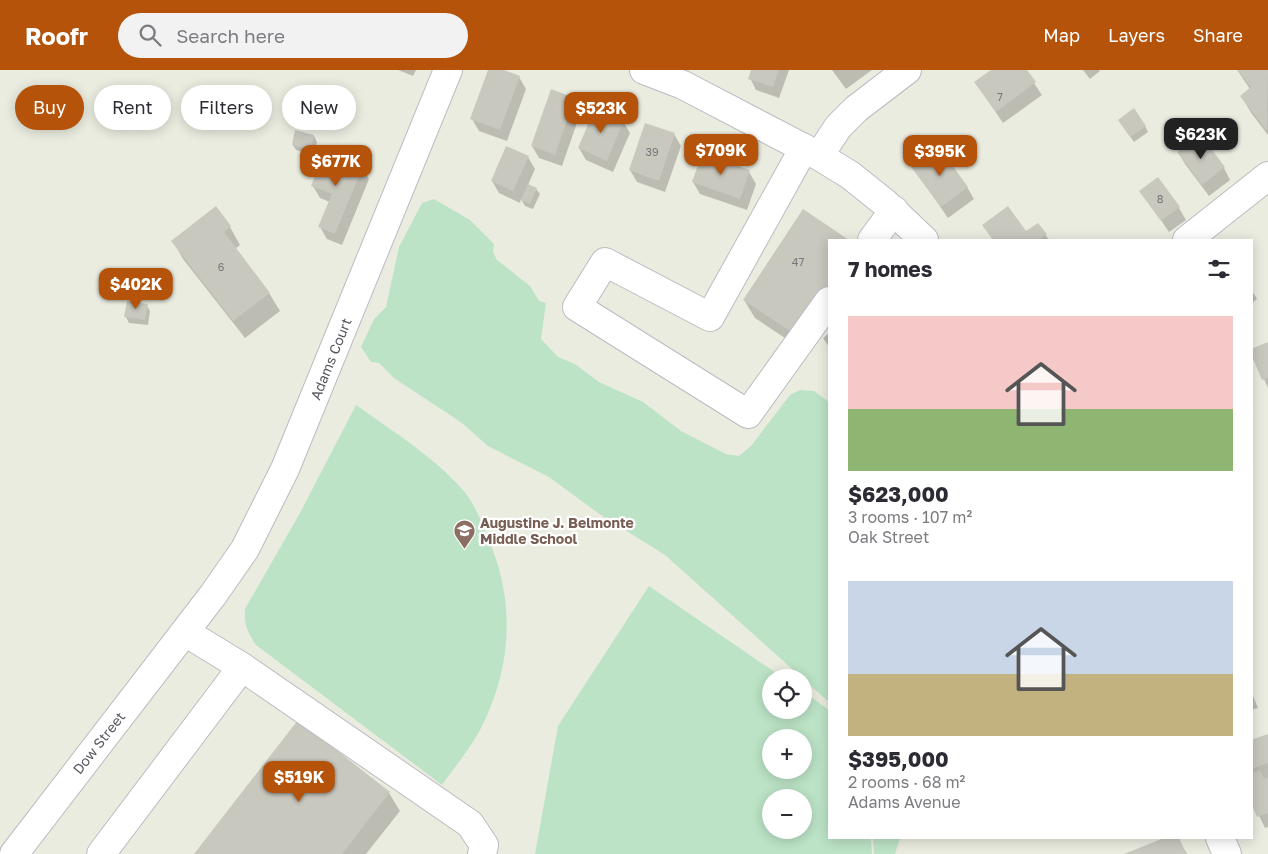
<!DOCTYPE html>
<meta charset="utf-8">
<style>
:root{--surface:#fff;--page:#f2f2f3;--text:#2b2b33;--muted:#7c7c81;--accent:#b45309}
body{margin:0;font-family:"Golos Text",sans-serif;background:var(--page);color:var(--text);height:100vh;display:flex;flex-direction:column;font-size:19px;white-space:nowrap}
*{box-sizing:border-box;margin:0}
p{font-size:16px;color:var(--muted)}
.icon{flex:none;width:28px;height:28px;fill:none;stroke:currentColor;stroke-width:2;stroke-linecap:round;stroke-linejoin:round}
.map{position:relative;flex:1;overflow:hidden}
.details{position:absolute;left:828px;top:169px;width:425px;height:600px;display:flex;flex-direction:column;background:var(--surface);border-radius:0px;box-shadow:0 2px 12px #0003}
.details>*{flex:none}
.banner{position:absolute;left:15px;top:15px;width:475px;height:45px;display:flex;gap:10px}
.fabs{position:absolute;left:762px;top:599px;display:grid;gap:10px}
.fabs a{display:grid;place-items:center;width:50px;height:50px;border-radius:50%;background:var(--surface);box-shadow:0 2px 12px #0003;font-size:25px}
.price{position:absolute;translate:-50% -42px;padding:0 11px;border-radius:10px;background:var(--accent);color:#fff;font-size:16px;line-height:32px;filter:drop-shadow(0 1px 2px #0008)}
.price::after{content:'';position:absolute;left:50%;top:30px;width:15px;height:11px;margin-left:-8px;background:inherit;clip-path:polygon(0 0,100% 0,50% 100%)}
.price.active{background:#222;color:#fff}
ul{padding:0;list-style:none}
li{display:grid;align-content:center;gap:10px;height:265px;padding:0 20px}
li span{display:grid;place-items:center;height:155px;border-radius:0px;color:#555}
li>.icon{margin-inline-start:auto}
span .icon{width:90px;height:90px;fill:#fffc;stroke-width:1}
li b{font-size:21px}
h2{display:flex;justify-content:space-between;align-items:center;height:60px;padding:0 20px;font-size:21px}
.chip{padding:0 18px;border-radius:22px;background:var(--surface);box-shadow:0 2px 12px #0003;font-size:18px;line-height:45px}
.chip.active{background:var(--accent);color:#fff}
header{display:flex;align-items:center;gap:30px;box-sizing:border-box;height:70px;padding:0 25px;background:var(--accent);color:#fff}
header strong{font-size:24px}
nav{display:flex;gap:28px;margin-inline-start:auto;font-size:18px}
.search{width:350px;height:45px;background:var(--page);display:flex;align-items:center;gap:12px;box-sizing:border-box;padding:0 18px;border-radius:28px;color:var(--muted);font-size:19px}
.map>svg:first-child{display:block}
.green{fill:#bce3c6;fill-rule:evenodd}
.shadow{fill:#0003}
.building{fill:#c8c8bf}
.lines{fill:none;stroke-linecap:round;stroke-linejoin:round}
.minor-casing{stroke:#bbbbc2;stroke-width:30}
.minor{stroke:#fff;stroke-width:28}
.labels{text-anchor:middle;stroke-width:4.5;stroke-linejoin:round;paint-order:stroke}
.number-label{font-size:11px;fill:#757678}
.street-label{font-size:14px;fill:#595a61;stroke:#fff}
.education-label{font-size:14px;font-weight:bold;fill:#785e54;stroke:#fff;text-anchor:start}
</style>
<header>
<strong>Roofr</strong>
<div class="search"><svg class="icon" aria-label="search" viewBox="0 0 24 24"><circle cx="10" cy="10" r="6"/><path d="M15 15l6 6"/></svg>Search here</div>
<nav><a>Map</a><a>Layers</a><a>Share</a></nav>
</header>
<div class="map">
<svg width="1268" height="784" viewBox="0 0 1268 784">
<rect width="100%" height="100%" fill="#ebece0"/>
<g class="green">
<polygon points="434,129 470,150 494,174 493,182 497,190 530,216 539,231 546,233 541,269 558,287 575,294 599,312 643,332 681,361 726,384 739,386 751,376 790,325 800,320 814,321 829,332 829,632 804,610 804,608 801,607 665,485 598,443 549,407 488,376 462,353 394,308 379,293 371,292 361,277 374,249 386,237 399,177 422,133"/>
<path d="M356 335C392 361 433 386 463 420 477 436 484 459 492 478 516 540 510 603 479 662 469 680 454 698 442 715L256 575C247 561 244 555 245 539L300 443Z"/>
<path d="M649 516 782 607 771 608V640H804V622L829 640V768H871L872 784H535L558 656ZM771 668H804V700H771ZM771 728H804V760H771Z"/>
<polygon points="873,768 900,768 895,784 874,784"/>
</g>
<g class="shadow">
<polygon points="398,0 416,0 413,6"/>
<polygon points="489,0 500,0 519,7 526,19 507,71 479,61 472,49"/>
<polygon points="752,0 789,0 779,28 756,20 750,8"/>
<polygon points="832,0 872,0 846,19"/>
<polygon points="993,0 1025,0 1042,25 1003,53 976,13"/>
<polygon points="1083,0 1099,0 1100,1 1090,9"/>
<polygon points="1237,0 1268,0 1268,65 1252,44 1241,26 1250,19"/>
<polygon points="574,29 581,41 562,96 539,88 532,76"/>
<polygon points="623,51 630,63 613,102 586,90 579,78"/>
<polygon points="1123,56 1145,56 1148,62 1134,72"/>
<polygon points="674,64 681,76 665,122 637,112 630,100"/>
<polygon points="314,66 317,72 314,85 296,80 293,75"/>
<polygon points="1178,82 1224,98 1230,110 1209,126 1185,94"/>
<polygon points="528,87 535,99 528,115 536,119 540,124 533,139 525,136 521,129 520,133 499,123 492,111"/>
<polygon points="362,97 369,109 342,175 327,169 320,157 330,132 320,128 313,116"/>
<polygon points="913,97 967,117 974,129 948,148"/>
<polygon points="749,102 756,114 747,140 700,124 693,112"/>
<polygon points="1141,121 1179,138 1186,150 1169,162"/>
<polygon points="216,138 230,157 240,175 235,179 269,223 280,241 245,268 183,189 173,171"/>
<polygon points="803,141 847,170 829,170 829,247 806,282 755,248 744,230"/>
<polygon points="1038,154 1049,170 993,170 984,155 1026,163"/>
<polygon points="1251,219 1257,229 1251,234"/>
<polygon points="147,236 150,241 148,255 129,253 126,247"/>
<polygon points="829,263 829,277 823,268"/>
<polygon points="1268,273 1268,318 1251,280"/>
<polygon points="1251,621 1258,638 1251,640"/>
<polygon points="298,652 389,723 400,741 366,784 195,784"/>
<polygon points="1268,665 1268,757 1265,758 1251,729 1251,671"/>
<polygon points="1167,768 1178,768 1187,784 1127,784"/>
</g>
<g class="building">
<polygon points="488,0 504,0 520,6 500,60 470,49"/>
<polygon points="751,0 779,0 773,17 748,9"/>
<polygon points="991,0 1027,0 1036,12 996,42 974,12"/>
<polygon points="1237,0 1268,0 1267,61 1240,26 1251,17"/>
<polygon points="551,19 575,28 555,85 531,76"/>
<polygon points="595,38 624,50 607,91 578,78"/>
<polygon points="1134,38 1146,56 1130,67 1118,50"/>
<polygon points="645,53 675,63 659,111 629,100"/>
<polygon points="295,60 314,65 311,80 292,75"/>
<polygon points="1200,64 1225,97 1202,115 1177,82"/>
<polygon points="506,76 529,86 513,121 491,111"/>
<polygon points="939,77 968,117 941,137 911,97"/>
<polygon points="325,81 363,96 335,164 318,157 332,124 311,116"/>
<polygon points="702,84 750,100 740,129 692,112"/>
<polygon points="1158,107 1180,137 1161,151 1139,121"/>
<polygon points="528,114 537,118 530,134 521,130"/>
<polygon points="216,136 231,156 224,162 270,223 233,251 171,171"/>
<polygon points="1008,136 1026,161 1038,153 1047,164 1039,170 993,170 982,155"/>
<polygon points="803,139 849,170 829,170 829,214 796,265 743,230"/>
<polygon points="127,231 148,234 145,250 124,247"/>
<polygon points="1268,272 1268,308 1262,310 1251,284 1251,279"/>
<polygon points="298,650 390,722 342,784 194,784"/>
<polygon points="1268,664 1268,693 1251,699 1251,670"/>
<polygon points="1260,700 1264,709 1268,707 1268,743 1257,747 1251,733 1251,704"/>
<polygon points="1164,768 1179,768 1186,784 1124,784"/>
</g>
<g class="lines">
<defs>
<g id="minor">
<polyline points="644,0 683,15 819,86 850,105 885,133 924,170"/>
<polyline points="804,78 710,247 605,192 577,237 748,344 829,231"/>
<polyline points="819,86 838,57 856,39 907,0"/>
<polyline points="872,170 894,140"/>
<polyline points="1187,170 1268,106"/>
<polyline points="185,562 242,597 470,754 484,775 482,784"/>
<polyline points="1220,768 1227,784"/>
<polyline points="14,784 213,525 245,479 285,399 448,0"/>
<polyline points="101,784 242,597"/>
</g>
</defs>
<use href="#minor" class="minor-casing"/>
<use href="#minor" class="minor"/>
</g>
<defs>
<symbol id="school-pin" viewBox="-11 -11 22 30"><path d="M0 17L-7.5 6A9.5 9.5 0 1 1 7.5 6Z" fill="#8d6e63" stroke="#fff"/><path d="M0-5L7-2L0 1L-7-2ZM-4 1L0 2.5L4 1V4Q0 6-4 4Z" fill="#fff"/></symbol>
</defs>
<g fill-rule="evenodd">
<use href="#school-pin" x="452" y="448" width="25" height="34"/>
</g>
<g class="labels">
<g class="number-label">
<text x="1000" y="31">7</text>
<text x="652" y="86">39</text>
<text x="1160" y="133">8</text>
<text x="798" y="196">47</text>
<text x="221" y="201">6</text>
</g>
<g class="street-label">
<text transform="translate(331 289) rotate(-68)" y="5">Adams Court</text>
<text transform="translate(99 673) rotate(-52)" y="5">Dow Street</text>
</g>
<g class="education-label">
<text x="480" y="458">Augustine J. Belmonte<tspan x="480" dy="16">Middle School</tspan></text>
</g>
</g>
</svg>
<div class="fabs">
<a><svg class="icon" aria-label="locate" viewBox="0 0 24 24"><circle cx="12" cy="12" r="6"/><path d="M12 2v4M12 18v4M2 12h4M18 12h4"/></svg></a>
<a>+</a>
<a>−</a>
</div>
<b class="price" style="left:601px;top:64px">$523K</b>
<b class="price active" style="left:1201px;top:90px">$623K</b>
<b class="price" style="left:721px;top:106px">$709K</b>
<b class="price" style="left:940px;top:107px">$395K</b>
<b class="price" style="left:336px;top:117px">$677K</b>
<b class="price" style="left:136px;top:240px">$402K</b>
<b class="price" style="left:299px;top:733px">$519K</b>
<div class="banner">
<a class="chip active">Buy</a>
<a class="chip">Rent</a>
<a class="chip">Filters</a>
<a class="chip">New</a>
</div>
<section class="details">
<h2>7 homes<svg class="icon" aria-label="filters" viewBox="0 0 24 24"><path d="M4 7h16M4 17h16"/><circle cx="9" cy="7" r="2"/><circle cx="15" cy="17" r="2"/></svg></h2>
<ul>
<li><span style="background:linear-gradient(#f6c9c9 60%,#8fb573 0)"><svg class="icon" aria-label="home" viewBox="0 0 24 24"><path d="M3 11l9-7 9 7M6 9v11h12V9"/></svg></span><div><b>$623,000</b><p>3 rooms · 107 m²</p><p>Oak Street</p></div></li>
<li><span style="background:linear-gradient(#c9d6e8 60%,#c2b280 0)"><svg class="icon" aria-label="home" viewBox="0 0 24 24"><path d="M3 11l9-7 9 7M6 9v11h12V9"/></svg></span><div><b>$395,000</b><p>2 rooms · 68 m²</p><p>Adams Avenue</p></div></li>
</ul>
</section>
</div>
